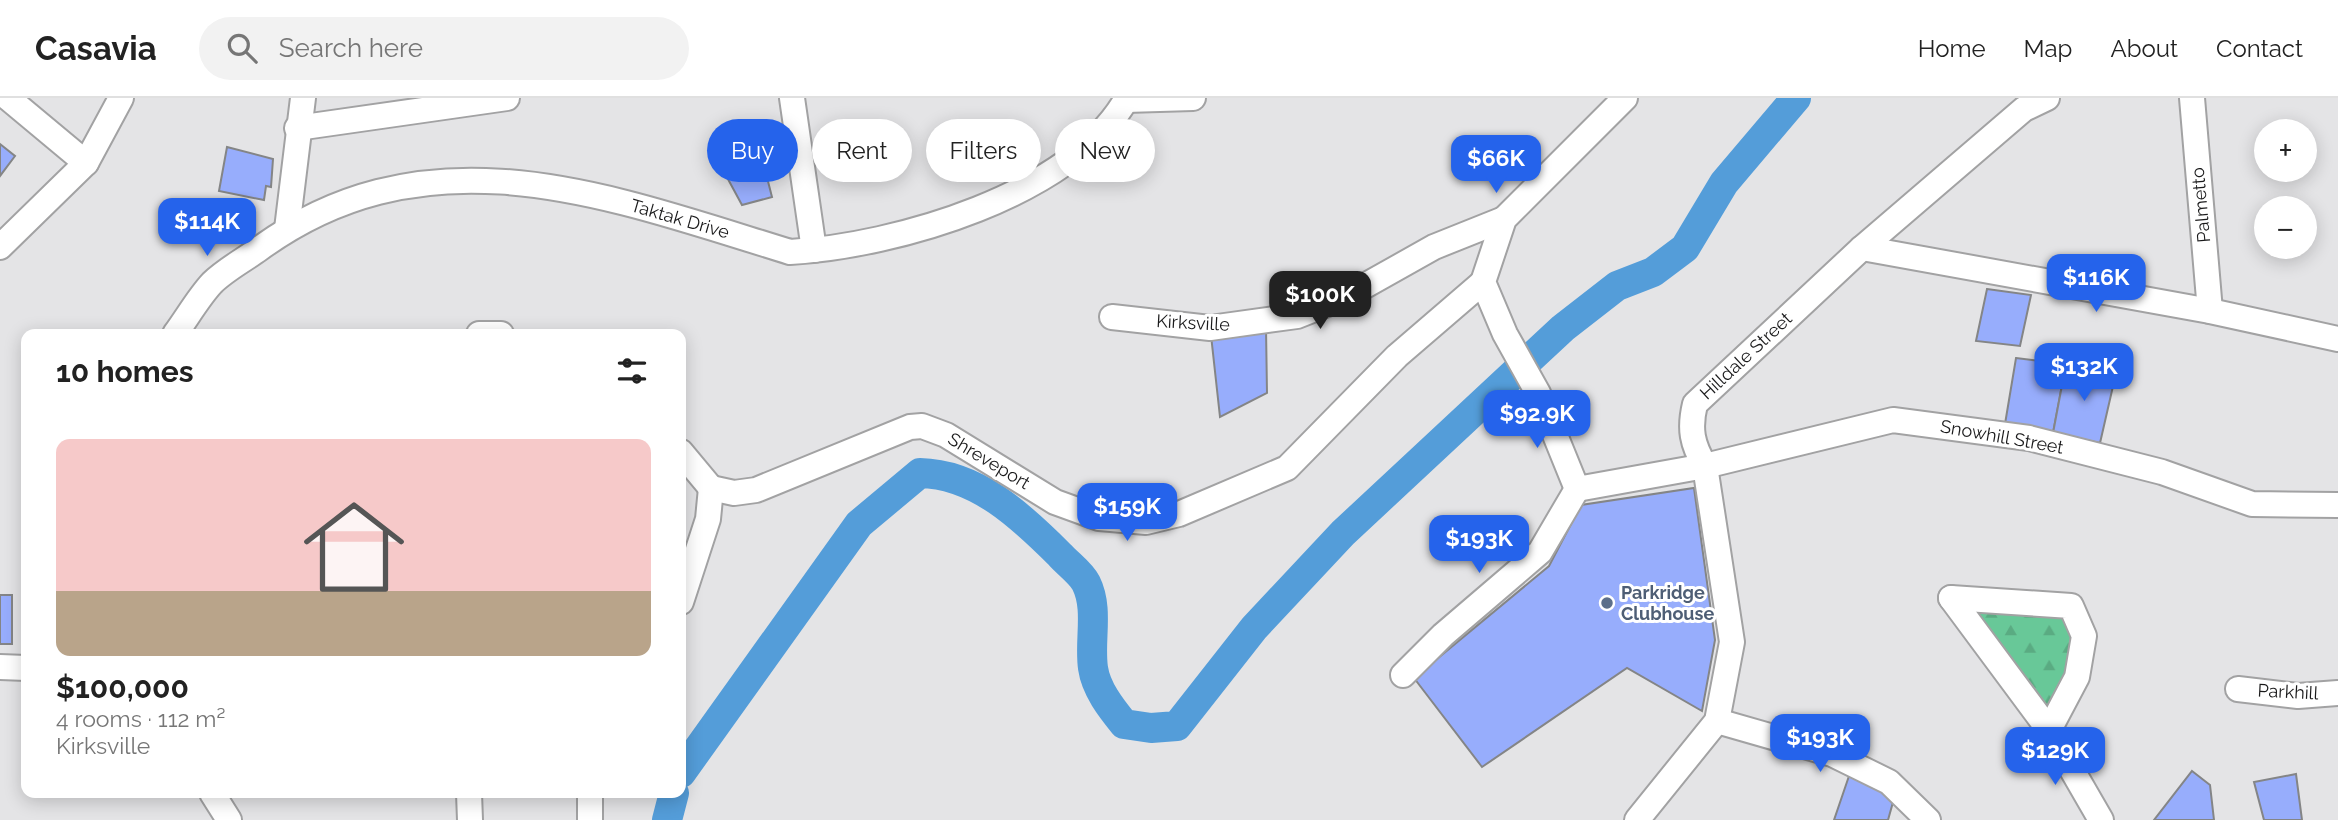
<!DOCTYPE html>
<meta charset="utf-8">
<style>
:root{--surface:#fff;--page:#f2f2f2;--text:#222;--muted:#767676;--line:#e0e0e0;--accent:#2563eb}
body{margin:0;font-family:Raleway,sans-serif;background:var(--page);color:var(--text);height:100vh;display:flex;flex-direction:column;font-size:26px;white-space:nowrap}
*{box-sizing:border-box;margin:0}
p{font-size:23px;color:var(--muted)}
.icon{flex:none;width:38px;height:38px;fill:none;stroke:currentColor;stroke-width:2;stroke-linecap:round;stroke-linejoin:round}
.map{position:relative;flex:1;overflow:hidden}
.drawer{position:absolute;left:21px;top:231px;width:665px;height:469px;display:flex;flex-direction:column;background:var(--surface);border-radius:14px;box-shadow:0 4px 18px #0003}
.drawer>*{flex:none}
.guide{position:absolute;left:707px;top:21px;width:665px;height:63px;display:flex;gap:14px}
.fabs{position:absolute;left:2254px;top:21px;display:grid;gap:14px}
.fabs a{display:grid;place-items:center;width:63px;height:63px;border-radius:50%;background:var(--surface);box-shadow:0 4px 18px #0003;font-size:35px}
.price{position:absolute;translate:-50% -60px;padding:0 16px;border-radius:14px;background:var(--accent);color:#fff;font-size:23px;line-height:46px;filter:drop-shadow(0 2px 4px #0008)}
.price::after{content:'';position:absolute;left:50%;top:42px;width:21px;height:16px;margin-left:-10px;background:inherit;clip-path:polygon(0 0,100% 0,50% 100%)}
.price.current{background:#222;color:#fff}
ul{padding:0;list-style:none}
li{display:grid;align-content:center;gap:14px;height:371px;padding:0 35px}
li span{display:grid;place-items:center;height:217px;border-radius:14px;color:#555}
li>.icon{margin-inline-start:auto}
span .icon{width:126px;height:126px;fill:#fffc;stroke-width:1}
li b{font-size:30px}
h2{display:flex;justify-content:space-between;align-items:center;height:84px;padding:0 35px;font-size:30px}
.pill{padding:0 24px;border-radius:32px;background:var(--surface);box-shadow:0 4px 18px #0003;font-size:24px;line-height:63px}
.pill.current{background:var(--accent);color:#fff}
header{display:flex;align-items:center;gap:42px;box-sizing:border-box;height:98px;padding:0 35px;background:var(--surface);border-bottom:2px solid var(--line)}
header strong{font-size:33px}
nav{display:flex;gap:38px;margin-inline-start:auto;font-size:24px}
.search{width:490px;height:63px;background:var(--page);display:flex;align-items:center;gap:18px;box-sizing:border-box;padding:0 24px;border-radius:38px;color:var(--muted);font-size:26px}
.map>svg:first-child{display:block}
.forest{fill:url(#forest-firs)}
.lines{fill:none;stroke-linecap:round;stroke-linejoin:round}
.river{stroke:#549dd9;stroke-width:30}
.building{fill:#97adfc;stroke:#848586;stroke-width:2}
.minor-casing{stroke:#a2a2a3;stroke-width:28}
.minor{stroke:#fff;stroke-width:24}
.service-dot{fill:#5c6f8a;stroke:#fff;stroke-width:2.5}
.labels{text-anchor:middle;stroke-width:6;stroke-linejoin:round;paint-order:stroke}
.street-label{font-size:18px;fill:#1a1a1b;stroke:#fff}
.service-label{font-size:18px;font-weight:bold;fill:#4e5e75;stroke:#fff;text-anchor:start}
</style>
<header>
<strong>Casavia</strong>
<div class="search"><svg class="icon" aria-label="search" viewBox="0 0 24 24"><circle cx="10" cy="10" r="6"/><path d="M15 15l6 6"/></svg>Search here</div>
<nav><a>Home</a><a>Map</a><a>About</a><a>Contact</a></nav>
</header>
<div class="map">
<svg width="2338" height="722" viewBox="0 0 2338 722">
<defs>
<pattern id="forest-firs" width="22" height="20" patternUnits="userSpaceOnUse" patternTransform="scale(1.75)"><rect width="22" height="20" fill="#68c898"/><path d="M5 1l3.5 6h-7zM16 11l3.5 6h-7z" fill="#5aab82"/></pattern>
</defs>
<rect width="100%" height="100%" fill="#e4e4e6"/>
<polygon class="forest" points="1956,503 2071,508 2084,538 2049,632"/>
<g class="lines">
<g class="river">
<path d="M681 675 859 426 920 375C977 376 1022 419 1060 457 1068 466 1081 475 1086 485 1099 511 1089 542 1093 570 1096 591 1111 610 1124 626L1151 630 1177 628 1254 530 1343 435 1563 230 1617 188 1653 174 1685 150 1724 85 1796 0"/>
<polyline points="667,722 674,695"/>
</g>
</g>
<g class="building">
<polygon points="0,46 15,58 0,78"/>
<polygon points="759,48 772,99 742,107 716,59"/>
<polygon points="227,49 273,61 271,89 266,88 264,102 219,93"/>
<polygon points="1987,191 2031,197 2020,248 1976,243"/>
<polygon points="1266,230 1267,295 1220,319 1211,237"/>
<polygon points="2016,260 2066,266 2053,335 2005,326"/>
<polygon points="2066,266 2116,275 2100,345 2053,335"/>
<polygon points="1694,390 1715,542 1702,613 1627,570 1482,669 1414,580 1549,468 1581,407"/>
<rect x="0" y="497" width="12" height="49"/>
<polygon points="2192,673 2210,687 2214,722 2154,722"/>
<polygon points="2296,676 2302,722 2264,722 2254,684"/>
<polygon points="1849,678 1895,697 1888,722 1834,722"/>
</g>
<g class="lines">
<defs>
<g id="minor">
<polyline points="8,0 86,65"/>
<polyline points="792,0 814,152"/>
<polyline points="2192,0 2210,213"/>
<polyline points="1126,2 1193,0"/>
<polyline points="297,30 507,0"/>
<polyline points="287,131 303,0"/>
<polyline points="0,149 86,65 121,0"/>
<polyline points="1862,150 2210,213 2338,241"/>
<polyline points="1112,219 1210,230 1297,218 1345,199 1434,149 1504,121"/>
<path d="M175 236C187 220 198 200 212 185 225 172 244 162 259 151 429 27 611 99 790 154 895 148 1073 97 1127 0"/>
<polyline points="479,236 501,236"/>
<polyline points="681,354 711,390"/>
<polyline points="711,390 734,395 756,392 910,329 922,328 946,337 1055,404 1099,420 1146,424 1179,416 1287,370 1397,258 1483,184"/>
<polyline points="1577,391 1705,368 1893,322 2029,340 2162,374 2252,406 2338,407"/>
<polyline points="1577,391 1538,295 1505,236 1483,184 1504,121 1625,0"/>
<polyline points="1951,500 2049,632 2101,722"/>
<polyline points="1951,500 2071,508 2084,538 2077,579 2049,632"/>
<polyline points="681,504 708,421 711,390"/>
<polyline points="0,569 26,570"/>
<polyline points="1403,577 1443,537 1540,454 1577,391"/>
<polyline points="2238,591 2298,598 2338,595"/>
<polyline points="1717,623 1832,656 1889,684 1928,722"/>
<polyline points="212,695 229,722"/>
<polyline points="469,695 470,722"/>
<polyline points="590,722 590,695"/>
<path d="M1637 722 1717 623 1732 544 1705 368C1692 346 1689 331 1695 306L1862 150 2024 11 2047 0"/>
</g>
</defs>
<use href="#minor" class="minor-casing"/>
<use href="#minor" class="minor"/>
</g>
<circle class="service-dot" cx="1607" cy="505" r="7"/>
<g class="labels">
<g class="street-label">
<text transform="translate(2201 107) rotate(-95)" y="6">Palmetto</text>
<text transform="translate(680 121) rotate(16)" y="6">Taktak Drive</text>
<text transform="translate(1193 225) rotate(3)" y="6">Kirksville</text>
<text transform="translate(1746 258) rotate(-43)" y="6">Hilldale Street</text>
<text transform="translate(2002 339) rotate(10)" y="6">Snowhill Street</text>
<text transform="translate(989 363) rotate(31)" y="6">Shreveport</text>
<text transform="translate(2288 594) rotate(3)" y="6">Parkhill</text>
</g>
<g class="service-label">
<text x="1621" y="501">Parkridge<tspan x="1621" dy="21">Clubhouse</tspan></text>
</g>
</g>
</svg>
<div class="fabs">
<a>+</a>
<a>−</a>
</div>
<b class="price" style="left:1496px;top:97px">$66K</b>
<b class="price" style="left:207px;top:160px">$114K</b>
<b class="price" style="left:2096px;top:216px">$116K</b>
<b class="price current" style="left:1320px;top:233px">$100K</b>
<b class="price" style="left:2084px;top:305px">$132K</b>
<b class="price" style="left:1537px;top:352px">$92.9K</b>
<b class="price" style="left:1127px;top:445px">$159K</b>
<b class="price" style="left:1479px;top:477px">$193K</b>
<b class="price" style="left:1820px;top:676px">$193K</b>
<b class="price" style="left:2055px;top:689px">$129K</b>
<div class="guide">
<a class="pill current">Buy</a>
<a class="pill">Rent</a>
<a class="pill">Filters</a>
<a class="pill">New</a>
</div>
<section class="drawer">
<h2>10 homes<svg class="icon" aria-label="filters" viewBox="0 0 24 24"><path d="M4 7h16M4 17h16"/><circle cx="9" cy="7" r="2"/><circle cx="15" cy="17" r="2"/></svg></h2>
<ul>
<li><span style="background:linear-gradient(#f6c9c9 70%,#b9a48a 0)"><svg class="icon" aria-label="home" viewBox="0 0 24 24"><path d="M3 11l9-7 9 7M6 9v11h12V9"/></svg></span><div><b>$100,000</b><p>4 rooms · 112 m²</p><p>Kirksville</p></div></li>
</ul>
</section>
</div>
